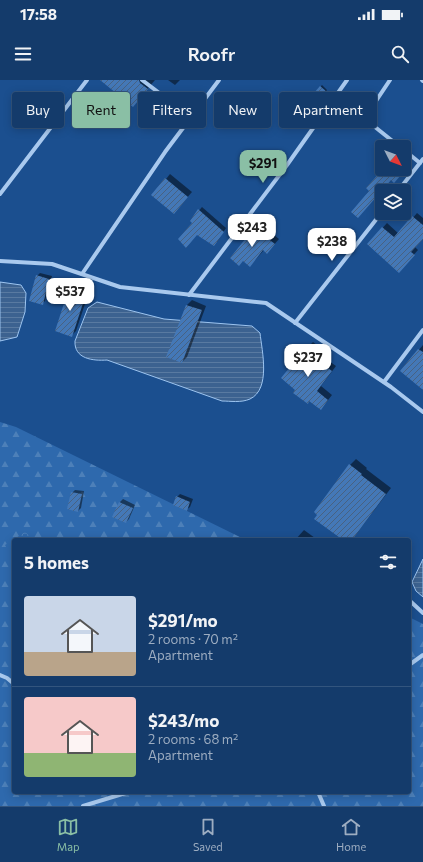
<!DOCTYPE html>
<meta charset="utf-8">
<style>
:root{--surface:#143b6b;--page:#214673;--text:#f1f3f6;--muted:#9dadc1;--line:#33557e;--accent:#8abfa5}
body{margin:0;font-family:Commissioner,sans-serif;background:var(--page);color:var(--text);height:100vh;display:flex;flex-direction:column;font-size:15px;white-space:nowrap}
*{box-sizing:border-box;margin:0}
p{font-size:13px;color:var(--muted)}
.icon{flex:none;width:22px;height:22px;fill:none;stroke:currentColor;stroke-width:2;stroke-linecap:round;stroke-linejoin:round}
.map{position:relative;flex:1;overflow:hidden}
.sheet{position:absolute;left:12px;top:458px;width:399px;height:256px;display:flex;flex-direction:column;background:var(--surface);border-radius:4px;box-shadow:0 2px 10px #0003,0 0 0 1px var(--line)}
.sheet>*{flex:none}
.top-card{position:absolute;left:12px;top:12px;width:399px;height:36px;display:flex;gap:8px}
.needle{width:26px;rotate:132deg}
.fabs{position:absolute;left:375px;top:60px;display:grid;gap:8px}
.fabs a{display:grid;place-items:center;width:36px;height:36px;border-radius:4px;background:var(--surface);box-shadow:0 2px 10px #0003,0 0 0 1px var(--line);font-size:20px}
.price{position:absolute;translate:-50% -34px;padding:0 9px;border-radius:8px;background:#fff;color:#222;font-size:13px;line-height:26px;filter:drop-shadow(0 1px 2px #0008)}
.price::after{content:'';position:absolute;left:50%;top:24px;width:12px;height:9px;margin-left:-6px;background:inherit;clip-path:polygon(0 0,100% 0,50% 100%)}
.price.selected{background:var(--accent);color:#111}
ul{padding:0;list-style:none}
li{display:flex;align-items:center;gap:12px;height:100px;padding:0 12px}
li+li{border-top:1px solid var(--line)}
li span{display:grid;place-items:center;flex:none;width:112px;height:80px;border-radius:4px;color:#555}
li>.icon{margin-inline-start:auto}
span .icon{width:48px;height:48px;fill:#fffc;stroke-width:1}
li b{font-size:17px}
h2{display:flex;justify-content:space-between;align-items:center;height:48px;padding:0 12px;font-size:17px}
.tag{padding:0 14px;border-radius:4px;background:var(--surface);box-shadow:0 2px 10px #0003,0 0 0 1px var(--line);font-size:14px;line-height:36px}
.tag.selected{background:var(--accent);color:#111}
.status{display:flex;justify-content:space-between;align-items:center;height:28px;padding:0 20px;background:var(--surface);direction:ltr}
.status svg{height:11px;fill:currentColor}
header{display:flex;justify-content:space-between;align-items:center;height:52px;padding:0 12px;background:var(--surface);font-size:18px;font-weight:600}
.tab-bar{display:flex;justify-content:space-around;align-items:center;height:56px;border-top:1px solid var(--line);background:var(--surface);font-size:11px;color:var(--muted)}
.tab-bar a{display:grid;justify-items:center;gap:2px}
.tab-bar .selected{color:var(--accent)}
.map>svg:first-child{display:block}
.forest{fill:url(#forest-firs)}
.park{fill:url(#park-crowns)}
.water{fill:url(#water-rules);stroke:#9cc4f0}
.shadow{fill:#0007}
.building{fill:url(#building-hatch)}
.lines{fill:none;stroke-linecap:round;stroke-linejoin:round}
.minor{stroke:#a9c9ee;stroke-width:4}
</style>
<div class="status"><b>17:58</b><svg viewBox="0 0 49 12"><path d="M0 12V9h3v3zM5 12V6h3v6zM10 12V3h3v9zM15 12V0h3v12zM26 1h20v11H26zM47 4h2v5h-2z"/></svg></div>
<header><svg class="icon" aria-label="menu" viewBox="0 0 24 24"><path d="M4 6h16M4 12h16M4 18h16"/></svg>Roofr<svg class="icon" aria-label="search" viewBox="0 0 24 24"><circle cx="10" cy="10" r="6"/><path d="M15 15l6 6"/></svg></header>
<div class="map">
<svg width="423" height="726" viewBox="0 0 423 726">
<defs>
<pattern id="forest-firs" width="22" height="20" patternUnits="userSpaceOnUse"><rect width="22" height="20" fill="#2e69ad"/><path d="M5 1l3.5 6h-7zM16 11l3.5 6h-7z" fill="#4d80b9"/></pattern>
<pattern id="park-crowns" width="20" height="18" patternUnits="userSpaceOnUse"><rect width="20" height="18" fill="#2e69ad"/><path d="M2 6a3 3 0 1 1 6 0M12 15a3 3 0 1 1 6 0" fill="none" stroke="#4d80b9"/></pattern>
<pattern id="water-rules" width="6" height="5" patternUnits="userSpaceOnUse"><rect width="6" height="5" fill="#3c6290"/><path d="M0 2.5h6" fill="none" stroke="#597aa1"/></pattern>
<pattern id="building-hatch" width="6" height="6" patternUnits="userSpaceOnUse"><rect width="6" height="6" fill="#4478b7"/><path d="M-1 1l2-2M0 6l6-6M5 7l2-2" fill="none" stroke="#486282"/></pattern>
</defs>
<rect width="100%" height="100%" fill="#1b4f8f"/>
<polygon class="forest" points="0,342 16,347 246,460 14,460 14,712 409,712 409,537 423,544 423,726 0,726"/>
<polygon class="park" points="25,452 34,460 14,460 14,481 5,465"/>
<g class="water">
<polygon points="0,202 21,205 26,213 25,232 17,257 0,261"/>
<path d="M97 222 164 239 252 246 260 253C262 271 271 309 250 319 241 323 230 321 222 321L107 280C93 281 74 279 75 261L88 228Z"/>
<polygon points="423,479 423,517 416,511 412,502"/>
</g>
<g class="shadow">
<polygon points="102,0 155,0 133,26"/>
<polygon points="168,0 180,0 175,5"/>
<polygon points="322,5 327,10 321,18 315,13"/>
<polygon points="384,89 399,89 402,92 394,101 391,99 370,110"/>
<polygon points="170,94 192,112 178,128 166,99"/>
<polygon points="202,127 226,148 217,162 191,140"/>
<polygon points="417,133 423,138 423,158 415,167 418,170 403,187 368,164 387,143 399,154"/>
<polygon points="260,144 279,159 272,167 264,170 250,186 243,180 231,178"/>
<polygon points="40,193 52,196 45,221 42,224 37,196"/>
<polygon points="75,204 90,209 76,251 71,256 70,209"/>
<polygon points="192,220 206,226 187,277 182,282 168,277 187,225"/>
<polygon points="313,262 324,271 320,275 336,286 321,306 332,315 321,329 297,310 309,266"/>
<polygon points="423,265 423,309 401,291"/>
<polygon points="356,379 367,388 366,389 391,408 354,457 351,460 344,460 315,432 350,385"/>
<polygon points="75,410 84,411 81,428 78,431 72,413"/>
<polygon points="180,414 193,419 190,427 186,430 177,417"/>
<polygon points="123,419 135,425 129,439 126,442 120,422"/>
<polygon points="304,450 315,458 314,460 295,460"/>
</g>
<g class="building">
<polygon points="100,0 139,0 140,3 148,9 133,27"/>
<polygon points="320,6 327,12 321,19 314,13"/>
<polygon points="383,89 394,89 401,95 394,103 391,100 358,138 351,132 369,111 366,108"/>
<polygon points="165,98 188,117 174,134 151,115"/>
<polygon points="198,129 224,152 214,166 197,155 186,168 178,159 192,143 190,141"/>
<polygon points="412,136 423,145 423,159 411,172 415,175 399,193 367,164 382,147 394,157"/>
<polygon points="254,148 275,164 267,174 263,170 250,187 243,181 239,186 230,178"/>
<polygon points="36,195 49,199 43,225 29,221"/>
<polygon points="69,208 86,214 72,257 55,251"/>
<polygon points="186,225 202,230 182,283 166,277"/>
<polygon points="308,265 320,276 317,280 332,291 317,311 328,320 321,330 309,321 308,324 293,313 295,310 281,298"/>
<polygon points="418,269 423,272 423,310 400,291"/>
<polygon points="349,384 362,394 361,395 386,414 352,460 343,460 314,439 317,435 314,432"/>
<polygon points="71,412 82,414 78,432 67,429"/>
<polygon points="176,416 190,422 187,431 173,425"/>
<polygon points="119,422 133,428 126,443 112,437"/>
</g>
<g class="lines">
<g class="minor">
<polyline points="142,0 191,37"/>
<polyline points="390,0 368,33 370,43 400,67"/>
<polyline points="422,0 423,1"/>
<polyline points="404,70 420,83"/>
<polyline points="398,111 423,79"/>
<polyline points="0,114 87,0"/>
<polyline points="0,181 52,184 120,207 266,223 391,307 423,332"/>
<polyline points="82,194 165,72 219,0"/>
<polyline points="189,215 287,85 347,0"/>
<polyline points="295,243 382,132"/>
<polyline points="384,302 423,250"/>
<polyline points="409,520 423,533"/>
<polyline points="409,585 423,575"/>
<polyline points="0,595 7,598 14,604"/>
<polyline points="318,712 324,726"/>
<polyline points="83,726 129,712"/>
</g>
</g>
</svg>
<div class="fabs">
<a><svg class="needle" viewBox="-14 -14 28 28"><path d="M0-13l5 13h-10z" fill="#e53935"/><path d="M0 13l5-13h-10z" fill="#9dadc1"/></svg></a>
<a><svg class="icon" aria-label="layers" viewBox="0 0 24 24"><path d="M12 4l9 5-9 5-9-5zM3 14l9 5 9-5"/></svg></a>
</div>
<b class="price selected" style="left:263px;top:104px">$291</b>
<b class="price" style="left:252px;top:168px">$243</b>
<b class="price" style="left:332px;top:182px">$238</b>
<b class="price" style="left:70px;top:232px">$537</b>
<b class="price" style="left:308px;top:298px">$237</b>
<div class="top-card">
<a class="tag">Buy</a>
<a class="tag selected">Rent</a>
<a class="tag">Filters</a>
<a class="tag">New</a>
<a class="tag">Apartment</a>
</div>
<section class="sheet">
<h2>5 homes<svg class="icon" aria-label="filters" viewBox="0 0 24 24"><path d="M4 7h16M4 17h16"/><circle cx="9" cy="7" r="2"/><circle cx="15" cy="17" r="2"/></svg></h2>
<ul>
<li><span style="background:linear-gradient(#c9d6e8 70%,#b9a48a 0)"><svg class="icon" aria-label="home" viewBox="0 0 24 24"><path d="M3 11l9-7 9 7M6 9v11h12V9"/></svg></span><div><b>$291/mo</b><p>2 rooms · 70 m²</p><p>Apartment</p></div></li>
<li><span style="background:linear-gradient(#f6c9c9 70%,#8fb573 0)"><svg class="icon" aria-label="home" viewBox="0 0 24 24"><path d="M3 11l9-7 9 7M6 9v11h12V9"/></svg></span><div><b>$243/mo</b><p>2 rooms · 68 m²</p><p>Apartment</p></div></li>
</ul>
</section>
</div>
<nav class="tab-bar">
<a class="selected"><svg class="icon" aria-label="map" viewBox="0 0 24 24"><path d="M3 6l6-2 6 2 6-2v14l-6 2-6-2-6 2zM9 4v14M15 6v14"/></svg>Map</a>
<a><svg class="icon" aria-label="saved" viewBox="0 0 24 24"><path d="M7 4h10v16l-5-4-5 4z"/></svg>Saved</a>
<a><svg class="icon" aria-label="home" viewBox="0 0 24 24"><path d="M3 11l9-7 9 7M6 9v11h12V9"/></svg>Home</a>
</nav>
